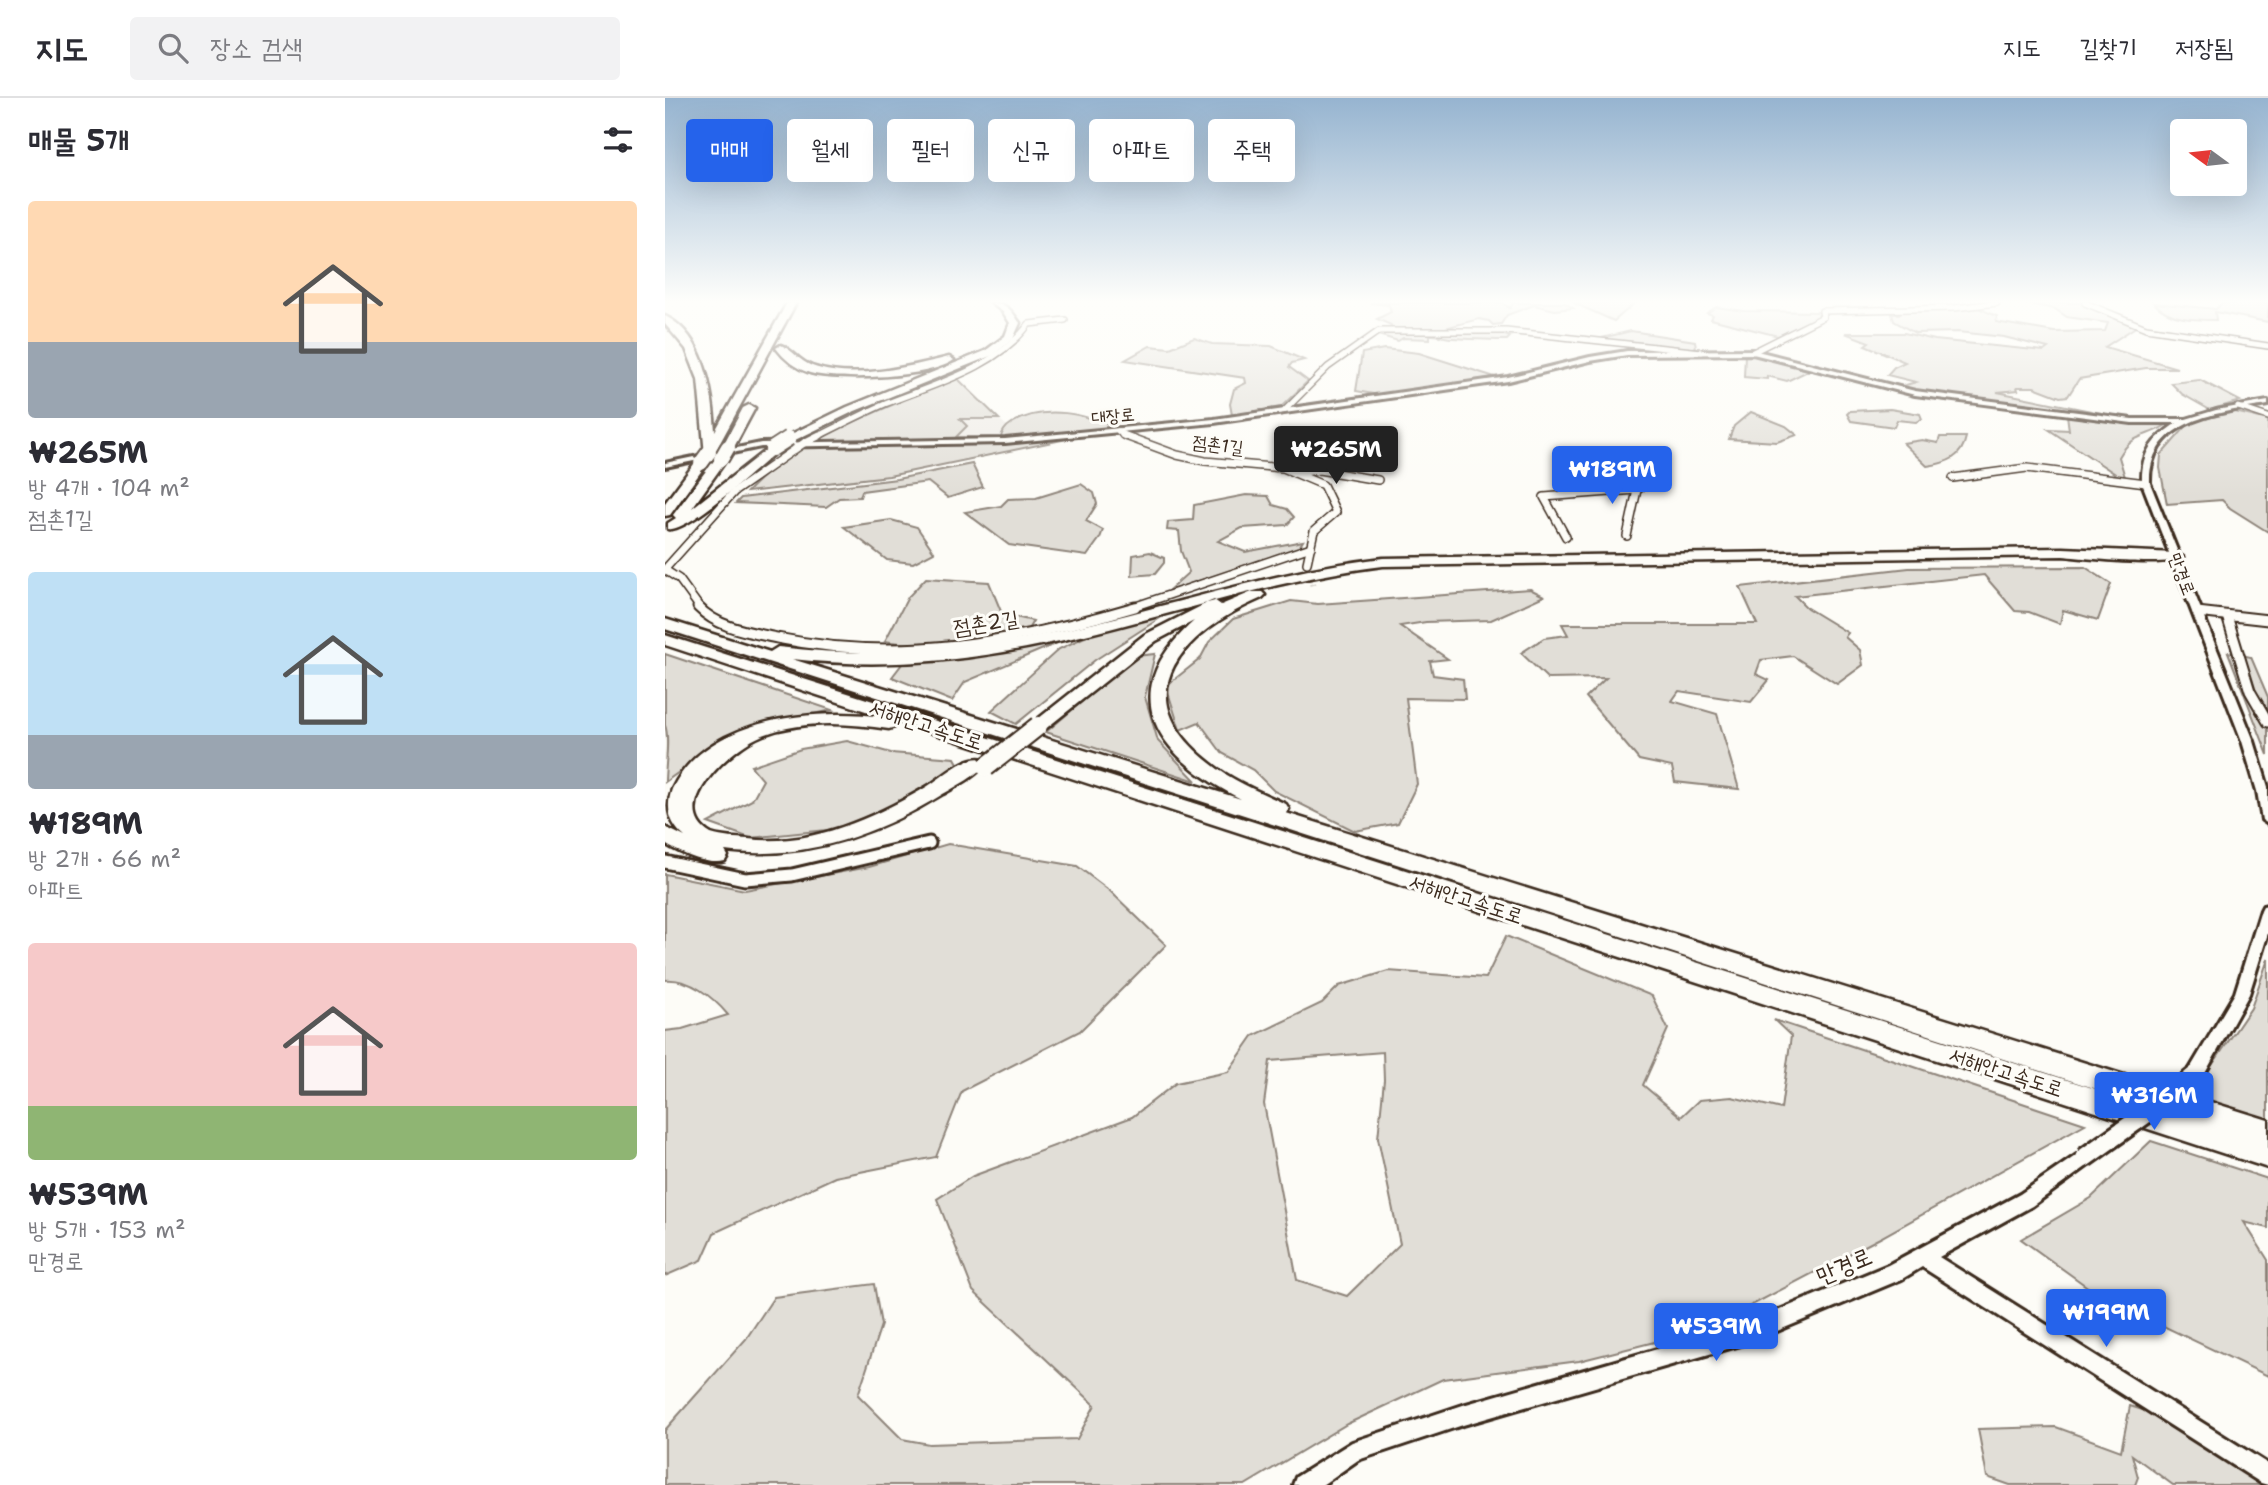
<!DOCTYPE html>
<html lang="ko">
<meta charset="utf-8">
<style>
:root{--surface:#fff;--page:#f2f2f3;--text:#2b2b33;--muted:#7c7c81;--line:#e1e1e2;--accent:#2563eb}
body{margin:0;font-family:"Shantell Sans","Poor Story",sans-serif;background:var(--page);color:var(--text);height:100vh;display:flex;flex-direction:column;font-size:26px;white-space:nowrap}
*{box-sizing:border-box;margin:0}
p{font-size:23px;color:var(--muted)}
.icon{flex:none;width:38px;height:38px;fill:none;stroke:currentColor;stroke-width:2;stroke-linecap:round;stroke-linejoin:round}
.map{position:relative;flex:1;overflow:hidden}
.sheet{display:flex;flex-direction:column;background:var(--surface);width:665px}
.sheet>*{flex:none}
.top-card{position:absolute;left:21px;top:21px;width:665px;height:63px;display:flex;gap:14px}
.needle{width:46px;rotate:285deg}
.buttons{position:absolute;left:1505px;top:21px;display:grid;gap:14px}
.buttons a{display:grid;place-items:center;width:77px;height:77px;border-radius:7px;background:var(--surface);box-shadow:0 7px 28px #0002;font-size:35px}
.price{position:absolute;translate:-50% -60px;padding:0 16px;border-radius:7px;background:var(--accent);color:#fff;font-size:23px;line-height:46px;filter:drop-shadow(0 2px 4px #0008)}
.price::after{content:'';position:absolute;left:50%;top:42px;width:21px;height:16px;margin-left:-10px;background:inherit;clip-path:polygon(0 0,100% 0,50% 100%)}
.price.on{background:#222;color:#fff}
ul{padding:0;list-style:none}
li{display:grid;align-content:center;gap:14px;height:371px;padding:0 28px}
li span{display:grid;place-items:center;height:217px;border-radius:7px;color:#555}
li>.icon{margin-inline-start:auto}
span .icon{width:126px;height:126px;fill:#fffc;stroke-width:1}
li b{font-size:30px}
h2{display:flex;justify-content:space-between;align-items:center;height:84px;padding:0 28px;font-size:30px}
.chip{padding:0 24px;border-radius:7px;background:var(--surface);box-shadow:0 7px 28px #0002;font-size:24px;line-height:63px}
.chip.on{background:var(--accent);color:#fff}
header{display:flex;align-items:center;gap:42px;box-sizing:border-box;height:98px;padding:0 35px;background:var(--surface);border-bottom:2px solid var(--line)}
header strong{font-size:33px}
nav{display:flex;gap:38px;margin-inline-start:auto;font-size:24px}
.search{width:490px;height:63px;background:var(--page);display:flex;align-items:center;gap:18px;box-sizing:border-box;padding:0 24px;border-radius:7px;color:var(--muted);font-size:26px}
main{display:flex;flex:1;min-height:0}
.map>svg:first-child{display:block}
.built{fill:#efece7}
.green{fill:#e1ded7;stroke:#8e847a;stroke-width:2;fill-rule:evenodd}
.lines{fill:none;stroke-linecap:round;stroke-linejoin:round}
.minor-tunnel{stroke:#d6d2cc;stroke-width:7;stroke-dasharray:7 3.5;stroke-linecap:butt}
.minor-far3-casing{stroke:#3b2a1e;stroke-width:8}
.minor-far2-casing{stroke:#3b2a1e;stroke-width:10}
.minor-far1-casing{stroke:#3b2a1e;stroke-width:13}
.minor-casing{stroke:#3b2a1e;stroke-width:17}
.tertiary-casing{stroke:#3b2a1e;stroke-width:6}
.motorway-casing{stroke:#3b2a1e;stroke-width:5}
.minor-far3{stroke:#fdfcf7;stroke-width:5}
.minor-far2{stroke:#fdfcf7;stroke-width:7}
.minor-far1{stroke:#fdfcf7;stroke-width:9}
.minor{stroke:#fdfcf7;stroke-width:11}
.tertiary{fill:#fdfcf7;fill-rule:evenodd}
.motorway{fill:#fdfcf7;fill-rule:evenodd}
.tertiary-bridge-far1-casing{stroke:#3b2a1e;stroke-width:20;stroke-linecap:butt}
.tertiary-bridge-casing{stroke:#3b2a1e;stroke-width:24;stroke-linecap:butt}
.motorway-bridge-far1-casing{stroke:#3b2a1e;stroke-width:18;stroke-linecap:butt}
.motorway-bridge-casing{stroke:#3b2a1e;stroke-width:22;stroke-linecap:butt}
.tertiary-bridge-far1{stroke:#fdfcf7;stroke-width:15}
.tertiary-bridge{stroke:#fdfcf7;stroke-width:18}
.motorway-bridge-far1{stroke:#fdfcf7;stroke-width:14}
.motorway-bridge{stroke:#fdfcf7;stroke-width:18}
.labels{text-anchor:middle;stroke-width:6;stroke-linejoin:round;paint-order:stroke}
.far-street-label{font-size:18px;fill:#3b2a1e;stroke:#fdfcf7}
.street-label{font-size:21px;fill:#3b2a1e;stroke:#fdfcf7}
.near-street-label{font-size:24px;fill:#3b2a1e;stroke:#fdfcf7}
</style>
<header>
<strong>지도</strong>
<div class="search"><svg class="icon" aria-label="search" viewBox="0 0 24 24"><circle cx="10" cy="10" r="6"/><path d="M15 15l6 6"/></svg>장소 검색</div>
<nav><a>지도</a><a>길찾기</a><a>저장됨</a></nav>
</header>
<main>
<section class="sheet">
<h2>매물 5개<svg class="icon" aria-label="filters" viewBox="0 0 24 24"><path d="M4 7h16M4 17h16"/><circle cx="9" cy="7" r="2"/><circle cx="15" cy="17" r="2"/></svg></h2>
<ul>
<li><span style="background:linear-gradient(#ffd9b3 65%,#9aa5b1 0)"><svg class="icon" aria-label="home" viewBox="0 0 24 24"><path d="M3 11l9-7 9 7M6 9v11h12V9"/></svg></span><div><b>₩265M</b><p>방 4개 · 104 m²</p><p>점촌1길</p></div></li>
<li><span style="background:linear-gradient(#bfe0f5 75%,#9aa5b1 0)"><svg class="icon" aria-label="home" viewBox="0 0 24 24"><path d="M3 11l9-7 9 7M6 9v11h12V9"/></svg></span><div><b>₩189M</b><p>방 2개 · 66 m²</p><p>아파트</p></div></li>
<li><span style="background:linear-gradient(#f6c9c9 75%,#8fb573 0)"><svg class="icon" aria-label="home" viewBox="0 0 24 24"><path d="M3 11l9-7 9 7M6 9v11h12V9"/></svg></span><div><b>₩539M</b><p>방 5개 · 153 m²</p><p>만경로</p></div></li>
</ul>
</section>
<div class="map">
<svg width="1603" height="1387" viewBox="0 0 1603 1387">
<rect width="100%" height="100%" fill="#fdfcf7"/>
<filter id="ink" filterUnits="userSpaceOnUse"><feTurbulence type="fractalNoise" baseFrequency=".0143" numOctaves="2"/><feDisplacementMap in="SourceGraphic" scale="14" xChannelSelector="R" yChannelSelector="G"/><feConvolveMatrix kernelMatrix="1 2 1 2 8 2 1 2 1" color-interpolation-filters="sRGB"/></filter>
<g filter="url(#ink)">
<polygon class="built" points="294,321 334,321 342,328 334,340 290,339 302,328"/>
<g class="green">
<polygon points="705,205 837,205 845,210 848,205 900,205 908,210 890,212 869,207 842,217 836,226 828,227 824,223 814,221 780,230 725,231 726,227 712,221 726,214 724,207"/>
<polygon points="909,205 970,205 949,223"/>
<polygon points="1359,205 1416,205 1472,228 1440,249 1512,270 1481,270 1414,281 1403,298 1395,299 1369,289 1352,289 1353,292 1332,294 1441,316 1421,316 1246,291 1237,288 1251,284 1222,277 1229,269 1240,264 1200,247 1204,244 1180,235 1239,235 1270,242 1379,253 1383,250 1339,239 1293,234 1250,235 1229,223 1227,216 1235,216 1232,211 1313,210 1332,218 1331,224 1389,234 1440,233 1443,225 1402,219 1390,211"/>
<path d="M1489 205 1551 211 1557 205H1603V224L1550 214 1551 222C1530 222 1504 222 1489 205Z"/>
<polygon points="1051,209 1079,213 1154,214 1153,220 1113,238 1046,221 1048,217 1042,215"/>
<path d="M966 233 1030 243 1031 249C999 260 961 248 928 242Z"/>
<path d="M719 234H832L845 239 842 242C824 242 806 241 788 240 780 240 773 236 765 237V241L738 240 733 243 713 237Z"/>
<polygon points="529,240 547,246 606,248 639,262 627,265 624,269 643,283 616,309 567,317 565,306 569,291 581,285 580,280 460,262 485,248 505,250"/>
<polygon points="719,251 754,255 830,279 714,297 691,293 697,255"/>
<polygon points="1089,256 1147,271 1122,283 1102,278 1102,281 1079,279 1080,257"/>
<path d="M292 280 334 321H295L302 328 291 339 336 340C336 336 340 329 347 325 381 305 420 317 455 330L224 378 82 394C131 341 225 309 292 280Z"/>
<polygon points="1535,282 1575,303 1545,312 1517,296 1506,285"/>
<polygon points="1225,311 1255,316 1257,321 1251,324 1232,322 1229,329 1186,323 1182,316 1185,313"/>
<polygon points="1086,314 1121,328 1132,337 1112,344 1064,341 1069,328"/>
<polygon points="1570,314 1603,322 1603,434 1565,410 1557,402 1502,406 1495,370 1496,357 1525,324"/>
<path d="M1402 317 1503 326C1482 340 1468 334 1454 359L1460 379H1455L1383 331 1404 332Z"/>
<path d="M1275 339H1301C1297 360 1282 365 1262 368L1238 345 1257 342 1273 345Z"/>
<polygon points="307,366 318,389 283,400 263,384 197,393 195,399 174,400 161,409 71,405 76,400 232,381"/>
<polygon points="416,386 429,395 432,406 421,423 438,432 435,440 422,458 344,447 300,414 336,408 343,401 371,400"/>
<polygon points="581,397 603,398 608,407 622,411 629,419 622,427 577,430 553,443 580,454 638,443 633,451 503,493 524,474 516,453 514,433 502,432 503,424 528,422 529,407"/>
<polygon points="226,422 252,429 269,454 248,465 222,462 179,429"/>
<polygon points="485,454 499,460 499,465 490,476 467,478 468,457"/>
<polygon points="1420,469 1446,486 1433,522 1398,512 1395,526 1364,514 1350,513 1319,477 1130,498 1142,510 1183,535 1180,539 1195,552 1198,567 1172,586 1128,558 1096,562 1091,576 1104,582 1086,604 1014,593 1007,603 1052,616 1074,691 1010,684 1007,669 974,662 921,599 941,580 883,581 856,555 879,540 903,537 897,526 1092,526 1075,489 1244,470"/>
<path d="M261 480 324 484 337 516 368 523 362 533C316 539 266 551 220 543L243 499Z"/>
<polygon points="865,491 879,498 826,522 761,524 735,528 783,561 765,563 768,577 798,581 800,601 741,600 752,686 733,725 690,733 609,693 588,672 557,655 534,624 515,632 501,588 535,561 544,544 568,521 626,503 653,506"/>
<polygon points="506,513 430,562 351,626 326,613 394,551 426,536"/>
<polygon points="397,543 300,584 287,603 227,579 237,566"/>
<polygon points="1563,554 1586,559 1603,599 1603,657"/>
<path d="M0 556 167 612 70 634 0 684C0 668 5 640 0 627Z"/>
<polygon points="490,556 480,599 493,643 531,683 381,634 471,558"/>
<polygon points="182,643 226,655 290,660 295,669 231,706 172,731 85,740 43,725 87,702 98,682 86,668 136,651"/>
<path d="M283 746 412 768 445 793 501 847 415 933 297 993 271 1059 170 1079 49 1135 37 1162 0 1178V933L17 931 63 917C48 899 25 880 0 882V776L80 792 204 769Z"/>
<path d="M841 838 987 898 1003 931 978 987 1016 1019 1034 1002 1067 999 1116 1011 1126 938 1109 922 1420 1026 1215 1140 1041 1231 914 1263 778 1281 682 1326 580 1387H0V1332L81 1241 109 1199 209 1186 216 1227 193 1297 237 1341 264 1346 412 1341 430 1307 308 1193 272 1101 308 1078 467 1019 511 985 563 974 588 938 657 905 674 888 723 873 821 880ZM718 954 719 982 713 1040 735 1146 682 1198 632 1182 599 1006 605 963Z"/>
<polygon points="1603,861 1603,1025 1524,1001 1586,910"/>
<polygon points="1486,1043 1603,1081 1603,1130 1579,1124 1603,1162 1603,1278 1435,1198 1356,1141 1426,1100"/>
<polygon points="1465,1308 1490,1316 1603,1387 1508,1387 1467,1357 1473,1379 1470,1387 1345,1387 1322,1379 1313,1331 1391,1329 1456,1353"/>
</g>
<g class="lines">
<polyline class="minor-tunnel" points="642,465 648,487"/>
<defs>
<g id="minor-far3">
<polyline points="1420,205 1481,230 1603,248"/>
<polyline points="1088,254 1158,219 1157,213 1289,210 1332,205"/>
<polyline points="1573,309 1603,319"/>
<polyline points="620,312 663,269 714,233 841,233 1037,254"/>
<polyline points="453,333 460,339"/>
<path d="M152 339C174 328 197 316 220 306 270 286 331 271 364 226L400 222"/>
</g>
<g id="minor-far2">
<polyline points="458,337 512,357 540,363 618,370 658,387 671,414 649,433 642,465"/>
<polyline points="630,375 654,372 713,382"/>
<polyline points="1288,380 1362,370 1481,385"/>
<polyline points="962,438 972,392"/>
<polyline points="901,439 879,399 972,392 987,383 987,380"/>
<polyline points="0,471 69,394 139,345 155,337"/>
<polyline points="0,472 14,481 35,510"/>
<polyline points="465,510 646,449"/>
</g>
<g id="minor-far1">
<path d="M33 509C53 530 84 534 112 540 234 565 352 544 470 509"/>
<polyline points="1532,514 1603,522"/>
<polyline points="1562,518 1585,593 1603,624"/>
</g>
<polyline id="minor" points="0,764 80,781 127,777 264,745"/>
<g id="tertiary">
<path d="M1088 252 1250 293 1467 321H1521L1551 312 1603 303V307C1554 314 1483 321 1485 385L1589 643 1603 689V726L1597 722 1592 693 1577 643 1477 385C1476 355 1487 341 1512 325H1467L1250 297 1088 256 962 257 925 263 843 283 549 325 340 345 96 349 0 369V365L96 345 340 341 549 321 843 279 925 259 962 253Z"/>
<polygon points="1603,807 1603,835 1584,896 1538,979 1532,981 1526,979 1524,974 1526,969 1570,895 1596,812 1598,808"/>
<polygon points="1419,1052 1425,1054 1428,1060 1425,1066 1367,1108 1274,1159 1603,1366 1603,1387 1596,1385 1257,1169 1237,1181 1086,1244 798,1327 693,1362 657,1387 628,1387 631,1379 687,1344 798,1307 1086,1224 1223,1167 1355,1096"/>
</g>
<g id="motorway">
<path d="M122 205H131L50 354 44 358 40 357 33 281 21 251 0 226V218C40 237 48 295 50 333Z"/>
<path d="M326 205C342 205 346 212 355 225L348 241 328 257 190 313 128 343 118 340 182 309 320 253 340 238 345 225 338 214Z"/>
<path d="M116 247C128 252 134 263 147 268 189 283 243 269 284 259L289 262C264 280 176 283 145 275 130 270 120 262 111 250Z"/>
<polygon points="84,307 90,310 69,349 59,352 57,349 78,310"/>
<path d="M107 347 111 348V354C93 369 23 435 3 431V425L11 420 8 417 52 358 56 357 62 361 27 410Z"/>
<polygon points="36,361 42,365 5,417 0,418 0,405 32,362"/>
<path d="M1398 450 1511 455 1518 459C1506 470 1420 460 1398 458L718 468C588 484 467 532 339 554 269 566 197 569 127 561L576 701C493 659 446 597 529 523L491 543 379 632 373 634 364 628 479 537 544 504 549 502 556 507 587 494H597L600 497 597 500C520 533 456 595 545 665 567 683 595 694 621 706L624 711 621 715 1603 1022V1070L231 623 230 629 224 631C182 625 138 622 98 637 67 649 0 709 46 736 58 740 71 740 83 741 146 749 211 719 263 688 278 679 301 656 319 661L321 665C312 678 292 688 278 696 212 737 139 763 60 753L63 758 60 763C43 768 15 755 0 746V729L20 739C5 727 0 710 7 691 42 619 150 610 219 619L0 547V537L1519 1019 0 531V521L105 554 113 549C189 558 265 557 340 544 468 522 589 475 718 460Z"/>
</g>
</defs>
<use href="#minor-far3" class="minor-far3-casing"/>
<use href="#minor-far2" class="minor-far2-casing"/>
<use href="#minor-far1" class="minor-far1-casing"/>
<use href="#minor" class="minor-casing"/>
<use href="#tertiary" class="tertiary-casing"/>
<use href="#motorway" class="motorway-casing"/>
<use href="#minor-far3" class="minor-far3"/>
<use href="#minor-far2" class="minor-far2"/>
<use href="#minor-far1" class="minor-far1"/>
<use href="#minor" class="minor"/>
<use href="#tertiary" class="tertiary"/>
<use href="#motorway" class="motorway"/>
<defs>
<polyline id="tertiary-bridge-far1" points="1478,1018 1532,974"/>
<polyline id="tertiary-bridge" points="1419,1060 1481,1016"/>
<g id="motorway-bridge-far1">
<polyline points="107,351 124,340"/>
<polyline points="56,361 63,349"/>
<polyline points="36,365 44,354"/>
</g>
<polyline id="motorway-bridge" points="321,669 373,628"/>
</defs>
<use href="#tertiary-bridge-far1" class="tertiary-bridge-far1-casing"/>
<use href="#tertiary-bridge" class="tertiary-bridge-casing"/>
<use href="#motorway-bridge-far1" class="motorway-bridge-far1-casing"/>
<use href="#motorway-bridge" class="motorway-bridge-casing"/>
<use href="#tertiary-bridge-far1" class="tertiary-bridge-far1"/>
<use href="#tertiary-bridge" class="tertiary-bridge"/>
<use href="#motorway-bridge-far1" class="motorway-bridge-far1"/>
<use href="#motorway-bridge" class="motorway-bridge"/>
</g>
</g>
<linearGradient id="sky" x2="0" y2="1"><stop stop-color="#96b4d0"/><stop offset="0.51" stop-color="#fefefb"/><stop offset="1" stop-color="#fefefb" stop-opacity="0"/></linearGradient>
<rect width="1603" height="399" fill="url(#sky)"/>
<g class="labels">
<g class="far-street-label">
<text transform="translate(448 318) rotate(-5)" y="6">대장로</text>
<text transform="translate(553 347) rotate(7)" y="6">점촌1길</text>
<text transform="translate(1517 476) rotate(69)" y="6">만경로</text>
</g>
<g class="street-label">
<text transform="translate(321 525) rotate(-9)" y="7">점촌2길</text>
<text transform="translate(261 627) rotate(18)" y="7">서해안고속도로</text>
<text transform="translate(801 801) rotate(18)" y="7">서해안고속도로</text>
<text transform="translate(1341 974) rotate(18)" y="7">서해안고속도로</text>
</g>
<g class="near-street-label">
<text transform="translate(1179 1168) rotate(-23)" y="8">만경로</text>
</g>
</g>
</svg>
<div class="buttons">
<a><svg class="needle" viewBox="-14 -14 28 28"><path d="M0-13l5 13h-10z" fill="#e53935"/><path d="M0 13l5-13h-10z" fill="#7c7c81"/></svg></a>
</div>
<b class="price on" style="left:671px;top:388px">₩265M</b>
<b class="price" style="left:947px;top:408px">₩189M</b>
<b class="price" style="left:1489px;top:1034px">₩316M</b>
<b class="price" style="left:1441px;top:1251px">₩199M</b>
<b class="price" style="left:1051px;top:1265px">₩539M</b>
<div class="top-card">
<a class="chip on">매매</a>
<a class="chip">월세</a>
<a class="chip">필터</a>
<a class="chip">신규</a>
<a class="chip">아파트</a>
<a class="chip">주택</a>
</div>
</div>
</main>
